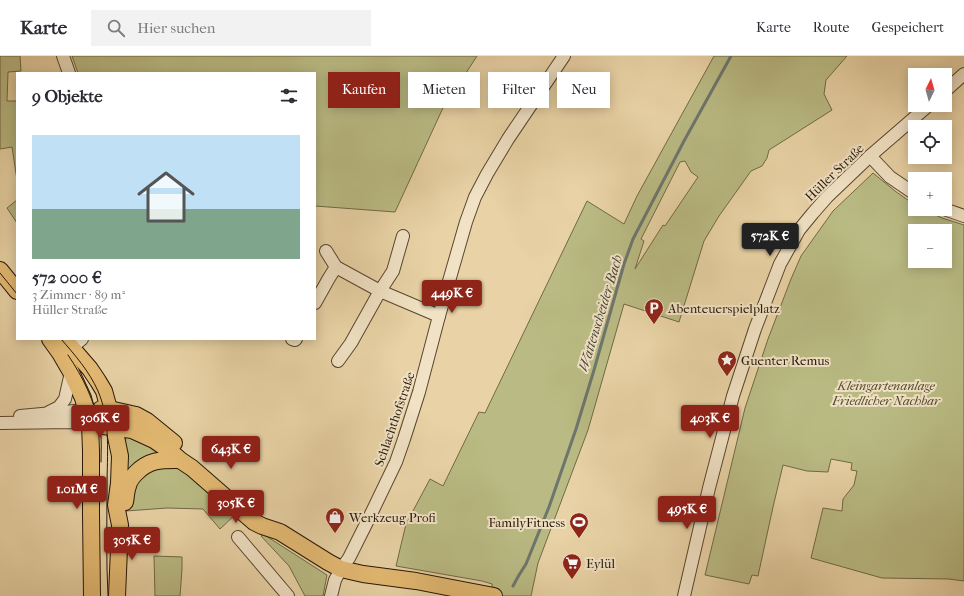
<!DOCTYPE html>
<html lang="de">
<meta charset="utf-8">
<style>
:root{--surface:#fff;--page:#f2f2f3;--text:#2b2b33;--muted:#7c7c81;--line:#e1e1e2;--accent:#8f2418}
body{margin:0;font-family:"IM FELL French Canon",serif;background:var(--page);color:var(--text);height:100vh;display:flex;flex-direction:column;font-size:15px;white-space:nowrap}
*{box-sizing:border-box;margin:0}
p{font-size:13px;color:var(--muted)}
.icon{flex:none;width:22px;height:22px;fill:none;stroke:currentColor;stroke-width:2;stroke-linecap:round;stroke-linejoin:round}
.map{position:relative;flex:1;overflow:hidden}
.details{position:absolute;left:16px;top:16px;width:300px;height:268px;display:flex;flex-direction:column;background:var(--surface);border-radius:0px;box-shadow:0 2px 10px #0003}
.details>*{flex:none}
.hud{position:absolute;left:328px;top:16px;width:380px;height:36px;display:flex;gap:8px}
.needle{width:26px;rotate:5deg}
.tools{position:absolute;left:908px;top:12px;display:grid;gap:8px}
.tools a{display:grid;place-items:center;width:44px;height:44px;border-radius:0px;background:var(--surface);box-shadow:0 2px 10px #0003;font-size:20px}
.price{position:absolute;translate:-50% -34px;padding:0 9px;border-radius:4px;background:var(--accent);color:#fff;font-size:13px;line-height:26px;filter:drop-shadow(0 1px 2px #0008)}
.price::after{content:'';position:absolute;left:50%;top:24px;width:12px;height:9px;margin-left:-6px;background:inherit;clip-path:polygon(0 0,100% 0,50% 100%)}
.price.current{background:#222;color:#fff}
ul{padding:0;list-style:none}
li{display:grid;align-content:center;gap:8px;height:212px;padding:0 16px}
li+li{border-top:1px solid var(--line)}
li span{display:grid;place-items:center;height:124px;border-radius:0px;color:#555}
li>.icon{margin-inline-start:auto}
span .icon{width:72px;height:72px;fill:#fffc;stroke-width:1}
li b{font-size:17px}
h2{display:flex;justify-content:space-between;align-items:center;height:48px;padding:0 16px;font-size:17px}
.pill{padding:0 14px;border-radius:0px;background:var(--surface);box-shadow:0 2px 10px #0003;font-size:14px;line-height:36px}
.pill.current{background:var(--accent);color:#fff}
header{display:flex;align-items:center;gap:24px;box-sizing:border-box;height:56px;padding:0 20px;background:var(--surface);border-bottom:1px solid var(--line)}
header strong{font-size:19px}
nav{display:flex;gap:22px;margin-inline-start:auto;font-size:14px}
.search{width:280px;height:36px;background:var(--page);display:flex;align-items:center;gap:10px;box-sizing:border-box;padding:0 14px;border-radius:0px;color:var(--muted);font-size:15px}
.map>svg:first-child{display:block}
.green{fill:#babb84;stroke:#706946;fill-rule:evenodd}
.lines{fill:none;stroke-linecap:round;stroke-linejoin:round}
.stream{stroke:#6d766e;stroke-width:3}
.minor-casing{stroke:#58462f;stroke-width:14}
.major-casing{stroke:#271707;stroke-width:18}
.minor{stroke:#f1e2c5;stroke-width:12}
.major{stroke:#e4ba73;stroke-width:16}
.tram{stroke:#271707;stroke-width:1}
.labels{text-anchor:middle;stroke-width:4;stroke-linejoin:round;paint-order:stroke}
.street-label{font-size:13px;fill:#271707;stroke:#f1e2c5}
.poi-label{font-size:13px;fill:#271707;stroke:#f1e2c5;text-anchor:start}
.park-label{font-size:13px;font-style:italic;fill:#53482c;stroke:#f1e2c5}
.water-label{font-size:14px;font-style:italic;fill:#4a473a;stroke:#f1e2c5}
</style>
<header>
<strong>Karte</strong>
<div class="search"><svg class="icon" aria-label="search" viewBox="0 0 24 24"><circle cx="10" cy="10" r="6"/><path d="M15 15l6 6"/></svg>Hier suchen</div>
<nav><a>Karte</a><a>Route</a><a>Gespeichert</a></nav>
</header>
<div class="map">
<svg width="964" height="540" viewBox="0 0 964 540">
<rect width="100%" height="100%" fill="#e9d3a6"/>
<filter id="stains"><feTurbulence type="fractalNoise" baseFrequency=".005" numOctaves="4"/><feColorMatrix values="0 0 0 0 .2 0 0 0 0 .09 0 0 0 0 .02 0 0 0 .5 -.17"/></filter>
<radialGradient id="worn" r=".72"><stop offset=".6" stop-color="#630" stop-opacity="0"/><stop offset="1" stop-color="#630" stop-opacity=".3"/></radialGradient>
<g class="green">
<polygon points="0,0 20,0 21,15 8,16 7,45 17,45 17,124 12,91 0,93"/>
<polygon points="72,0 477,0 442,54 395,156 315,150 315,17 78,17"/>
<path d="M714 0H847L826 24 824 38 832 54 769 94 767 102 762 110 751 115 719 160 704 185 679 266 624 248 588 374 538 507 531 540H503L493 538 492 528 482 525 396 510 406 468 430 423 443 430 479 356 485 357 587 145 624 168 637 140ZM685 105 691 116 698 121 665 170 663 169 635 213 644 185 641 183 680 106Z"/>
<path d="M873 117 895 135 915 149V153H922L942 162 964 169V525L949 523 882 522 811 502 823 452 842 455 843 443 854 429 857 415 851 414 852 407 831 403 828 416 807 415 783 409 773 451 758 520 752 519 749 528 705 519 745 352 768 283 791 223 801 200 833 155ZM915 175H945V205H915Z"/>
<polygon points="17,144 17,167 7,152"/>
<polygon points="126,377 136,379 237,457 220,473 203,453 167,452 126,455 128,442 125,420 125,394"/>
<polygon points="263,478 327,519 323,540 305,540 289,510 261,480"/>
<polygon points="154,500 182,501 182,513 180,540 155,540"/>
</g>
<g class="lines">
<polyline class="stream" points="513,530 519,519 526,508 549,451 576,373 594,314 624,208 633,183 684,85 731,0"/>
<defs>
<g id="minor">
<polyline points="63,0 69,17"/>
<polyline points="945,35 964,18"/>
<polyline points="870,100 890,121 915,138"/>
<polyline points="944,153 964,160"/>
<polyline points="326,195 336,211 380,235 439,260"/>
<polyline points="315,247 329,222 336,211"/>
<polyline points="292,283 295,284 296,283"/>
<polyline points="72,291 82,283"/>
<polyline points="338,305 351,287 380,235 393,215 403,180"/>
<polyline points="49,356 59,351 65,343 71,316"/>
<polyline points="20,360 86,354"/>
<polyline points="0,367 72,366 90,368"/>
<polyline points="238,481 288,540"/>
<polyline points="331,540 335,524 341,513 349,502 371,458 396,406 404,383 419,336 439,260 466,166 475,141 487,118 508,83 564,0"/>
<polyline points="684,540 709,432 733,340 755,273 780,208 799,174 813,157 827,141 870,100 929,49"/>
</g>
<g id="major">
<polyline points="0,214 17,235"/>
<polyline points="50,283 60,297 71,316 83,342 90,368 91,395 91,458 92,540"/>
<polyline points="64,283 90,313 98,325 104,335 114,371 120,400 119,427 116,449 120,469 117,540"/>
<polyline points="101,353 109,353 136,359 147,365 174,387"/>
<polyline points="90,368 132,374 154,384 170,395 180,404 192,412 254,466 262,470 280,476 328,506 341,513 363,518 416,525 494,540"/>
<path d="M125 446C126 441 126 435 128 430 129 425 132 421 136 417 150 403 162 404 180 404"/>
</g>
</defs>
<use href="#minor" class="minor-casing"/>
<use href="#major" class="major-casing"/>
<use href="#minor" class="minor"/>
<use href="#major" class="major"/>
<g class="tram">
<polyline points="0,217 17,238"/>
<path d="M61 283C75 299 89 315 98 335 111 365 107 399 107 431 107 467 106 504 108 540"/>
<path d="M68 299C83 321 95 346 100 372 102 383 101 395 101 406"/>
</g>
</g>
<defs>
<symbol id="parking-pin" viewBox="-11 -11 22 30"><path d="M0 17L-7.5 6A9.5 9.5 0 1 1 7.5 6Z" fill="#8f2418" stroke="#f1e2c5"/><path d="M-3.5-5.5H1a3.5 3.5 0 0 1 0 7H-1V5.5H-3.5ZM-1-3.4V-.6H.8a1.4 1.4 0 0 0 0-2.8Z" fill="#fff"/></symbol>
<symbol id="sight-pin" viewBox="-11 -11 22 30"><path d="M0 17L-7.5 6A9.5 9.5 0 1 1 7.5 6Z" fill="#8f2418" stroke="#f1e2c5"/><path d="M0-6L1.8-2.2L6-1.7L2.9 1.2L3.7 5.4L0 3.3L-3.7 5.4L-2.9 1.2L-6-1.7L-1.8-2.2Z" fill="#fff"/></symbol>
<symbol id="shop-pin" viewBox="-11 -11 22 30"><path d="M0 17L-7.5 6A9.5 9.5 0 1 1 7.5 6Z" fill="#8f2418" stroke="#f1e2c5"/><path d="M-5-2.5h2.3a2.7 3.5 0 0 1 5.4 0H5L5.5 6h-11ZM-1.5-2.5h3a1.5 2.3 0 0 0-3 0Z" fill="#fff"/></symbol>
<symbol id="stadium-pin" viewBox="-11 -11 22 30"><path d="M0 17L-7.5 6A9.5 9.5 0 1 1 7.5 6Z" fill="#8f2418" stroke="#f1e2c5"/><path d="M0-5a6.5 5 0 1 0 0 10a6.5 5 0 1 0 0-10ZM-3.5-1.8h7v3.6h-7Z" fill="#fff"/></symbol>
<symbol id="supermarket-pin" viewBox="-11 -11 22 30"><path d="M0 17L-7.5 6A9.5 9.5 0 1 1 7.5 6Z" fill="#8f2418" stroke="#f1e2c5"/><path d="M-6-5.5h2.5l.6 2H6L4.5 2H-2.5L-4.4-4H-6ZM-1.5 3.2a1.3 1.3 0 1 0 .1 0ZM3 3.2a1.3 1.3 0 1 0 .1 0Z" fill="#fff"/></symbol>
</defs>
<g fill-rule="evenodd">
<use href="#parking-pin" x="643" y="241" width="22" height="30"/>
<use href="#sight-pin" x="716" y="293" width="22" height="30"/>
<use href="#shop-pin" x="324" y="450" width="22" height="30"/>
<use href="#stadium-pin" x="568" y="455" width="22" height="30"/>
<use href="#supermarket-pin" x="561" y="496" width="22" height="30"/>
</g>
<g class="labels">
<g class="street-label">
<text transform="translate(834 116) rotate(-44)" y="5">Hüller Straße</text>
<text transform="translate(394 363) rotate(-71)" y="5">Schlachthofstraße</text>
</g>
<g class="poi-label">
<text x="668" y="257">Abenteuerspielplatz</text>
<text x="741" y="309">Guenter Remus</text>
<text x="349" y="466">Werkzeug Profi</text>
<text x="565" y="471" text-anchor="end">FamilyFitness</text>
<text x="586" y="512">Eylül</text>
</g>
<g class="park-label">
<text x="886" y="334">Kleingartenanlage<tspan x="886" dy="15">Friedlicher Nachbar</tspan></text>
</g>
<g class="water-label">
<text transform="translate(600 257) rotate(-73)" y="5">Wattenscheider Bach</text>
</g>
</g>
<rect width="100%" height="100%" filter="url(#stains)"/>
<rect width="100%" height="100%" fill="url(#worn)"/>
</svg>
<div class="tools">
<a><svg class="needle" viewBox="-14 -14 28 28"><path d="M0-13l5 13h-10z" fill="#e53935"/><path d="M0 13l5-13h-10z" fill="#7c7c81"/></svg></a>
<a><svg class="icon" aria-label="locate" viewBox="0 0 24 24"><circle cx="12" cy="12" r="6"/><path d="M12 2v4M12 18v4M2 12h4M18 12h4"/></svg></a>
<a>+</a>
<a>−</a>
</div>
<b class="price current" style="left:770px;top:201px">572K €</b>
<b class="price" style="left:452px;top:258px">449K €</b>
<b class="price" style="left:100px;top:383px">306K €</b>
<b class="price" style="left:710px;top:383px">403K €</b>
<b class="price" style="left:231px;top:414px">643K €</b>
<b class="price" style="left:77px;top:454px">1.01M €</b>
<b class="price" style="left:236px;top:468px">305K €</b>
<b class="price" style="left:687px;top:474px">495K €</b>
<b class="price" style="left:132px;top:505px">305K €</b>
<div class="hud">
<a class="pill current">Kaufen</a>
<a class="pill">Mieten</a>
<a class="pill">Filter</a>
<a class="pill">Neu</a>
</div>
<section class="details">
<h2>9 Objekte<svg class="icon" aria-label="filters" viewBox="0 0 24 24"><path d="M4 7h16M4 17h16"/><circle cx="9" cy="7" r="2"/><circle cx="15" cy="17" r="2"/></svg></h2>
<ul>
<li><span style="background:linear-gradient(#bfe0f5 60%,#7fa58c 0)"><svg class="icon" aria-label="home" viewBox="0 0 24 24"><path d="M3 11l9-7 9 7M6 9v11h12V9"/></svg></span><div><b>572 000 €</b><p>3 Zimmer · 89 m²</p><p>Hüller Straße</p></div></li>
</ul>
</section>
</div>
